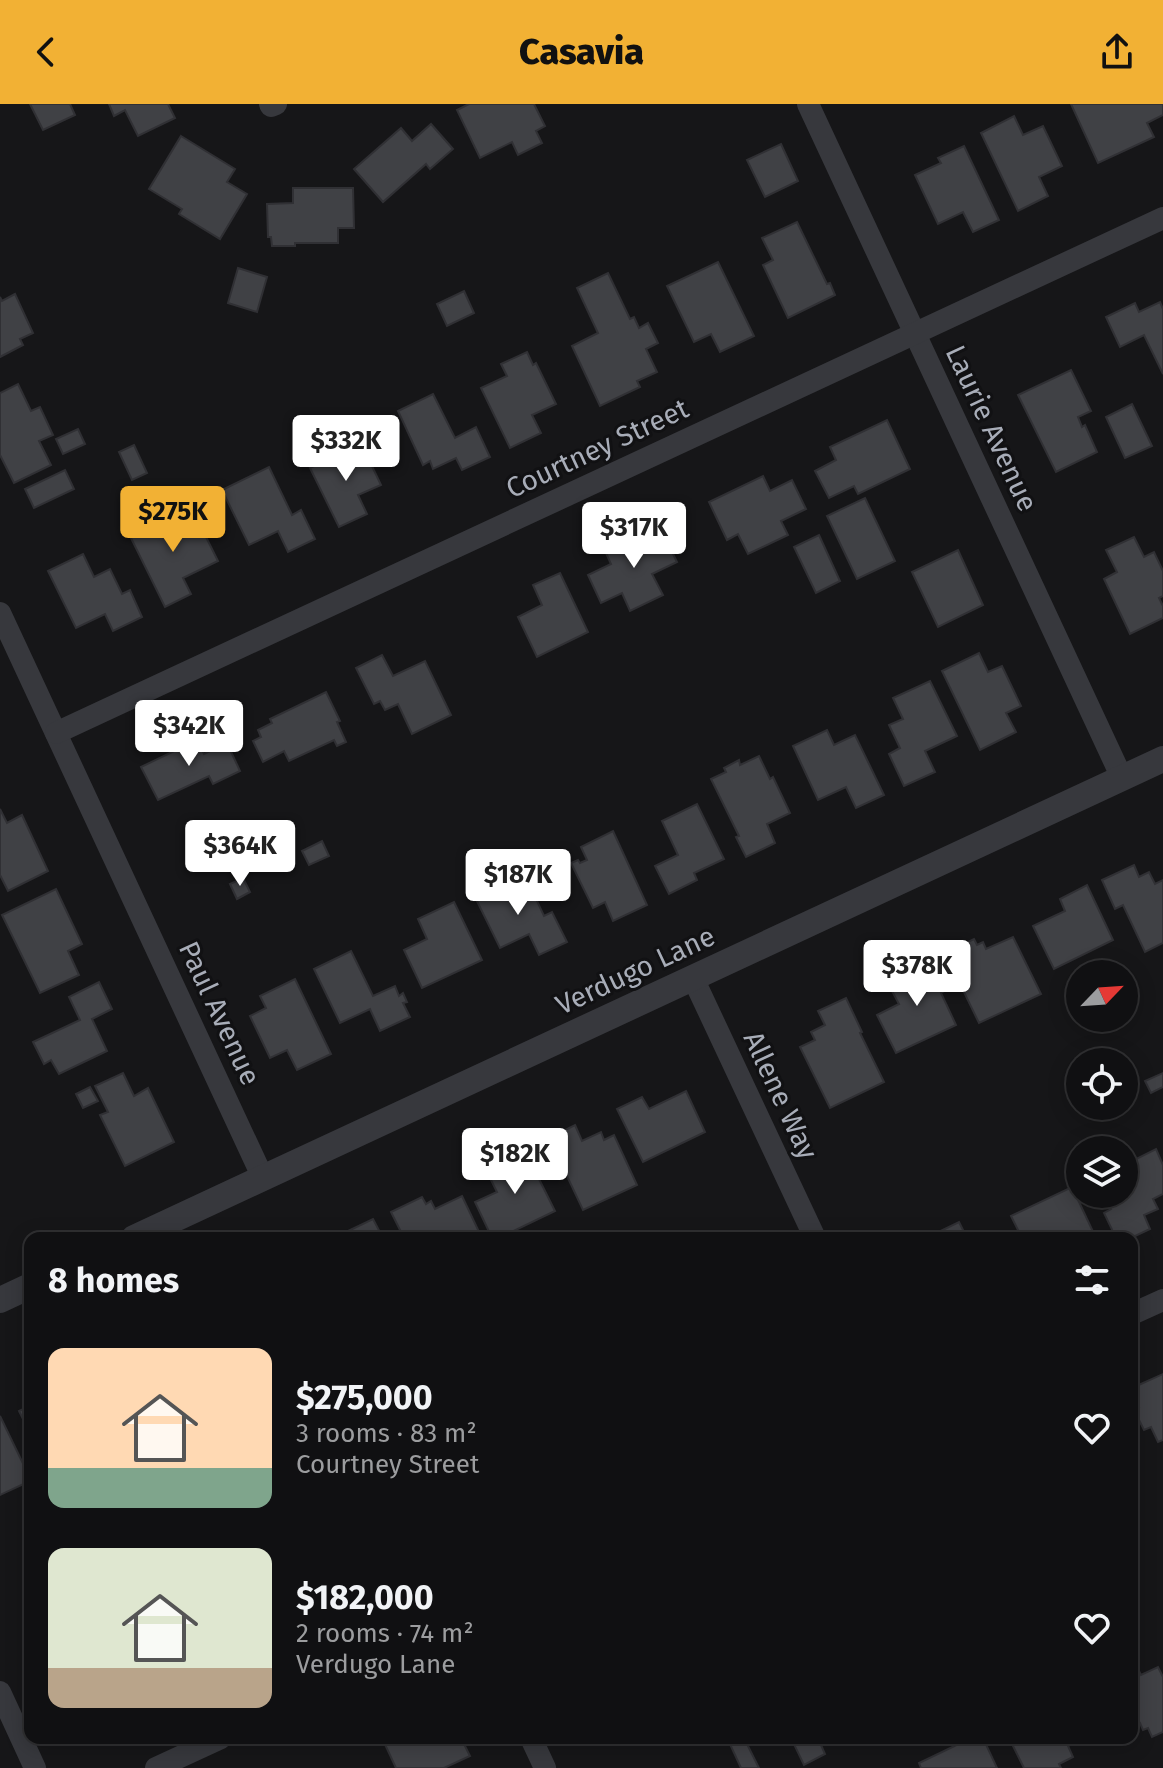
<!DOCTYPE html>
<meta charset="utf-8">
<style>
:root{--surface:#101012;--page:#1e1e20;--text:#f1f3f6;--muted:#9c9d9f;--line:#303032;--accent:#f2b134}
body{margin:0;font-family:"Fira Sans",sans-serif;background:var(--page);color:var(--text);height:100vh;display:flex;flex-direction:column;font-size:30px;white-space:nowrap}
*{box-sizing:border-box;margin:0}
p{font-size:26px;color:var(--muted)}
.icon{flex:none;width:44px;height:44px;fill:none;stroke:currentColor;stroke-width:2;stroke-linecap:round;stroke-linejoin:round}
.map{position:relative;flex:1;overflow:hidden}
.sheet{position:absolute;left:24px;top:1128px;width:1114px;height:512px;display:flex;flex-direction:column;background:var(--surface);border-radius:16px;box-shadow:0 4px 20px #0003,0 0 0 2px var(--line)}
.sheet>*{flex:none}
.needle{width:52px;rotate:65deg}
.fabs{position:absolute;left:1066px;top:856px;display:grid;gap:16px}
.fabs a{display:grid;place-items:center;width:72px;height:72px;border-radius:50%;background:var(--surface);box-shadow:0 4px 20px #0003,0 0 0 2px var(--line);font-size:40px}
.price{position:absolute;translate:-50% -68px;padding:0 18px;border-radius:8px;background:#fff;color:#222;font-size:26px;line-height:52px;filter:drop-shadow(0 2px 4px #0008)}
.price::after{content:'';position:absolute;left:50%;top:48px;width:24px;height:18px;margin-left:-12px;background:inherit;clip-path:polygon(0 0,100% 0,50% 100%)}
.price.current{background:var(--accent);color:#111}
ul{padding:0;list-style:none}
li{display:flex;align-items:center;gap:24px;height:200px;padding:0 24px}
li span{display:grid;place-items:center;flex:none;width:224px;height:160px;border-radius:16px;color:#555}
li>.icon{margin-inline-start:auto}
span .icon{width:96px;height:96px;fill:#fffc;stroke-width:1}
li b{font-size:34px}
h2{display:flex;justify-content:space-between;align-items:center;height:96px;padding:0 24px;font-size:34px}
header{display:flex;justify-content:space-between;align-items:center;height:104px;padding:0 24px;background:var(--accent);color:#111;font-size:36px;font-weight:800}
.map>svg:first-child{display:block}
.building{fill:#404145;stroke:#303034;stroke-width:2}
.lines{fill:none;stroke-linecap:round;stroke-linejoin:round}
.minor{stroke:#37383d;stroke-width:22}
.tertiary{stroke:#37383d;stroke-width:26}
.labels{text-anchor:middle;stroke-width:6;stroke-linejoin:round;paint-order:stroke}
.street-label{font-size:28px;fill:#a8adb8;stroke:#111113}
</style>
<header><svg class="icon" aria-label="back" viewBox="0 0 24 24"><path d="M15 5l-7 7 7 7"/></svg>Casavia<svg class="icon" aria-label="share" viewBox="0 0 24 24"><path d="M12 15V3M7 8l5-5 5 5M5 13v7h14v-7"/></svg></header>
<div class="map">
<svg width="1163" height="1664" viewBox="0 0 1163 1664">
<rect width="100%" height="100%" fill="#161618"/>
<g class="building">
<polygon points="30,0 70,0 75,11 43,26"/>
<polygon points="109,0 168,0 175,14 138,32 125,6 114,12"/>
<polygon points="469,0 534,0 545,22 536,27 542,39 518,51 512,38 480,54 457,6"/>
<polygon points="1071,0 1163,0 1163,11 1147,19 1154,33 1098,59"/>
<polygon points="1014,12 1023,31 1043,22 1062,62 1039,73 1048,92 1018,107 981,29"/>
<polygon points="431,20 453,45 430,65 426,60 383,98 354,65 401,24 412,37"/>
<polygon points="181,32 235,65 227,78 247,90 220,135 179,110 182,105 149,85"/>
<polygon points="781,40 798,77 765,93 747,56"/>
<polygon points="964,42 999,116 973,128 963,108 938,120 915,71 941,59 938,54"/>
<polygon points="293,84 353,84 354,124 338,124 338,139 295,139 295,142 272,142 271,133 268,133 267,100 293,99"/>
<polygon points="797,118 827,180 830,179 835,191 788,214 763,161 773,156 762,134"/>
<polygon points="718,158 754,232 720,248 711,230 694,238 667,182"/>
<polygon points="238,164 267,173 257,208 228,199"/>
<polygon points="608,169 630,215 634,213 639,224 648,219 658,239 646,245 657,268 637,277 640,283 600,302 572,242 598,229 577,184"/>
<polygon points="464,187 474,209 447,222 437,200"/>
<polygon points="15,190 33,229 20,235 23,241 0,253 0,193 2,197"/>
<polygon points="1160,198 1163,205 1163,270 1144,231 1120,243 1106,213 1135,199 1139,208"/>
<polygon points="527,248 533,261 536,259 556,300 532,311 541,329 510,344 481,284 507,272 501,260"/>
<polygon points="1071,266 1091,307 1078,313 1082,323 1085,321 1097,348 1056,368 1018,291"/>
<polygon points="18,280 31,307 40,303 53,331 39,337 51,361 14,379 0,351 0,289"/>
<polygon points="433,290 455,334 476,323 490,353 462,366 456,354 433,365 430,357 423,361 398,307"/>
<polygon points="1132,300 1152,342 1125,354 1106,313"/>
<polygon points="887,316 910,365 858,390 854,382 829,394 815,367 836,356 830,343"/>
<polygon points="78,325 85,340 63,350 56,335"/>
<polygon points="361,339 381,381 358,391 367,410 339,423 310,364"/>
<polygon points="134,341 147,369 132,376 119,348"/>
<polygon points="269,363 292,411 301,406 315,435 288,448 278,427 249,441 222,386"/>
<polygon points="65,366 74,385 34,404 25,385"/>
<polygon points="763,372 770,387 792,376 806,405 781,417 788,431 748,450 738,430 727,436 709,398"/>
<polygon points="865,394 895,457 857,475 827,412"/>
<polygon points="194,409 218,457 183,474 191,490 165,503 129,430 169,411 173,418"/>
<polygon points="660,423 677,458 652,470 663,491 630,507 622,489 601,499 588,471 611,460 606,449"/>
<polygon points="819,431 840,477 816,489 794,443"/>
<polygon points="1134,433 1144,453 1154,448 1163,467 1163,492 1159,494 1163,502 1163,514 1130,530 1104,475 1117,468 1106,446"/>
<polygon points="958,446 983,501 938,523 912,468"/>
<polygon points="83,450 94,473 110,465 122,490 130,486 142,513 113,527 105,510 76,524 48,467"/>
<polygon points="560,469 588,528 537,553 518,513 542,501 533,481"/>
<polygon points="979,549 988,568 1002,562 1021,602 1006,609 1016,628 980,646 942,567"/>
<polygon points="382,551 393,572 425,557 451,611 412,630 398,600 385,606 380,597 374,600 356,564"/>
<polygon points="930,577 957,632 925,647 935,668 904,682 889,650 900,644 889,621 903,615 893,594"/>
<polygon points="326,588 340,617 337,618 346,638 337,642 334,636 289,657 284,647 263,658 253,637 261,633 258,626 272,619 270,615"/>
<polygon points="827,626 834,641 855,631 884,691 856,704 846,683 818,696 793,642"/>
<polygon points="197,636 204,650 227,639 240,667 213,680 209,672 158,696 141,663"/>
<polygon points="759,652 770,675 773,673 790,709 767,720 775,739 746,753 736,733 739,732 711,675 726,668 724,664 739,656 740,661"/>
<polygon points="697,700 724,755 694,769 697,776 669,790 655,762 678,751 662,717"/>
<polygon points="0,705 7,719 22,711 48,767 8,787 0,771"/>
<polygon points="613,727 647,801 613,817 605,798 593,804 571,759 578,756 580,759 587,756 581,743"/>
<polygon points="322,737 329,752 309,761 302,747"/>
<polygon points="1134,761 1139,773 1149,768 1155,780 1163,776 1163,839 1145,848 1123,801 1115,805 1102,776"/>
<polygon points="507,772 516,791 531,784 544,812 552,808 567,838 539,851 529,830 500,844 473,789"/>
<polygon points="243,774 250,788 237,795 230,780"/>
<polygon points="1087,781 1113,836 1054,865 1033,822 1065,807 1060,795"/>
<polygon points="56,785 82,840 68,847 79,871 40,889 2,811"/>
<polygon points="454,798 482,856 422,884 404,846 427,835 418,815"/>
<polygon points="1013,833 1041,890 979,919 945,849 974,835 977,841 983,838 986,845"/>
<polygon points="351,847 373,892 395,882 399,892 403,889 407,898 403,899 410,913 380,927 370,905 340,919 314,865"/>
<polygon points="930,854 946,886 941,889 956,921 896,949 877,911 899,900 892,887 905,881 899,869"/>
<polygon points="295,875 331,950 297,966 287,946 270,954 250,912 266,904 260,892"/>
<polygon points="99,878 112,905 92,915 107,947 59,970 51,956 44,960 33,938 80,916 69,893"/>
<polygon points="846,894 862,928 860,929 884,978 830,1004 800,943 815,936 811,928 825,921 818,907"/>
<polygon points="123,969 134,992 148,984 174,1038 125,1062 100,1011 108,1008 95,982"/>
<polygon points="1163,969 1163,983 1151,989 1145,977"/>
<polygon points="90,983 98,997 83,1004 76,990"/>
<polygon points="686,987 705,1028 643,1058 617,1005 642,993 649,1005"/>
<polygon points="575,1021 582,1037 601,1028 604,1036 614,1031 637,1081 583,1106 549,1034"/>
<polygon points="529,1042 544,1073 539,1075 555,1107 499,1134 492,1134 475,1098 497,1088 490,1074 503,1067 498,1057"/>
<polygon points="1156,1045 1163,1061 1163,1090 1153,1095 1158,1105 1144,1111 1150,1125 1131,1134 1116,1134 1104,1109 1111,1105 1103,1090 1124,1090 1124,1061"/>
<polygon points="1072,1083 1096,1134 1022,1134 1011,1112"/>
<polygon points="462,1092 481,1132 477,1134 404,1134 391,1108 422,1093 426,1100 431,1097 435,1105"/>
<polygon points="373,1115 383,1134 350,1134 346,1128"/>
<polygon points="959,1118 967,1134 926,1134"/>
<polygon points="1163,1270 1163,1336 1158,1338 1151,1323 1144,1326 1134,1306 1139,1303 1132,1289 1132,1284"/>
<polygon points="30,1294 30,1329 19,1307 30,1302 27,1296"/>
<polygon points="0,1312 30,1374 30,1377 0,1391"/>
<polygon points="1133,1555 1141,1571 1158,1563 1163,1573 1163,1628 1152,1633 1148,1624 1143,1626 1140,1619 1132,1624"/>
<polygon points="382,1634 461,1634 470,1652 444,1664 396,1664"/>
<polygon points="737,1634 744,1634 759,1664 741,1664 729,1638"/>
<polygon points="791,1634 818,1634 825,1650 804,1661"/>
<polygon points="971,1634 983,1634 997,1664 921,1664 919,1659"/>
<polygon points="1009,1634 1084,1634 1068,1642 1073,1653 1059,1660 1061,1664 1024,1664"/>
</g>
<g class="lines">
<g class="minor">
<polyline points="270,0 271,2 276,0"/>
<polyline points="808,0 1122,674"/>
<polyline points="0,509 263,1074"/>
<polyline points="56,629 1163,114"/>
<polyline points="693,874 815,1134"/>
<polyline points="1132,1210 1163,1196"/>
<polyline points="0,1588 35,1664"/>
<polyline points="531,1634 545,1664"/>
<polyline points="156,1664 221,1634"/>
</g>
<g class="tertiary">
<polyline points="134,1134 1163,655"/>
<polyline points="0,1196 30,1182"/>
</g>
</g>
<g class="labels">
<g class="street-label">
<text transform="translate(992 324) rotate(65)" y="10">Laurie Avenue</text>
<text transform="translate(597 344) rotate(-25)" y="10">Courtney Street</text>
<text transform="translate(635 866) rotate(-25)" y="10">Verdugo Lane</text>
<text transform="translate(220 909) rotate(65)" y="10">Paul Avenue</text>
<text transform="translate(781 991) rotate(65)" y="10">Allene Way</text>
</g>
</g>
</svg>
<div class="fabs">
<a><svg class="needle" viewBox="-14 -14 28 28"><path d="M0-13l5 13h-10z" fill="#e53935"/><path d="M0 13l5-13h-10z" fill="#9c9d9f"/></svg></a>
<a><svg class="icon" aria-label="locate" viewBox="0 0 24 24"><circle cx="12" cy="12" r="6"/><path d="M12 2v4M12 18v4M2 12h4M18 12h4"/></svg></a>
<a><svg class="icon" aria-label="layers" viewBox="0 0 24 24"><path d="M12 4l9 5-9 5-9-5zM3 14l9 5 9-5"/></svg></a>
</div>
<b class="price" style="left:346px;top:379px">$332K</b>
<b class="price current" style="left:173px;top:450px">$275K</b>
<b class="price" style="left:634px;top:466px">$317K</b>
<b class="price" style="left:189px;top:664px">$342K</b>
<b class="price" style="left:240px;top:784px">$364K</b>
<b class="price" style="left:518px;top:813px">$187K</b>
<b class="price" style="left:917px;top:904px">$378K</b>
<b class="price" style="left:515px;top:1092px">$182K</b>
<section class="sheet">
<h2>8 homes<svg class="icon" aria-label="filters" viewBox="0 0 24 24"><path d="M4 7h16M4 17h16"/><circle cx="9" cy="7" r="2"/><circle cx="15" cy="17" r="2"/></svg></h2>
<ul>
<li><span style="background:linear-gradient(#ffd9b3 75%,#7fa58c 0)"><svg class="icon" aria-label="home" viewBox="0 0 24 24"><path d="M3 11l9-7 9 7M6 9v11h12V9"/></svg></span><div><b>$275,000</b><p>3 rooms · 83 m²</p><p>Courtney Street</p></div><svg class="icon" aria-label="heart" viewBox="0 0 24 24"><path d="M12 20l-8-8c-3-5 5-10 8-4 3-6 11-1 8 4z"/></svg></li>
<li><span style="background:linear-gradient(#dfe7d0 75%,#b9a48a 0)"><svg class="icon" aria-label="home" viewBox="0 0 24 24"><path d="M3 11l9-7 9 7M6 9v11h12V9"/></svg></span><div><b>$182,000</b><p>2 rooms · 74 m²</p><p>Verdugo Lane</p></div><svg class="icon" aria-label="heart" viewBox="0 0 24 24"><path d="M12 20l-8-8c-3-5 5-10 8-4 3-6 11-1 8 4z"/></svg></li>
</ul>
</section>
</div>
